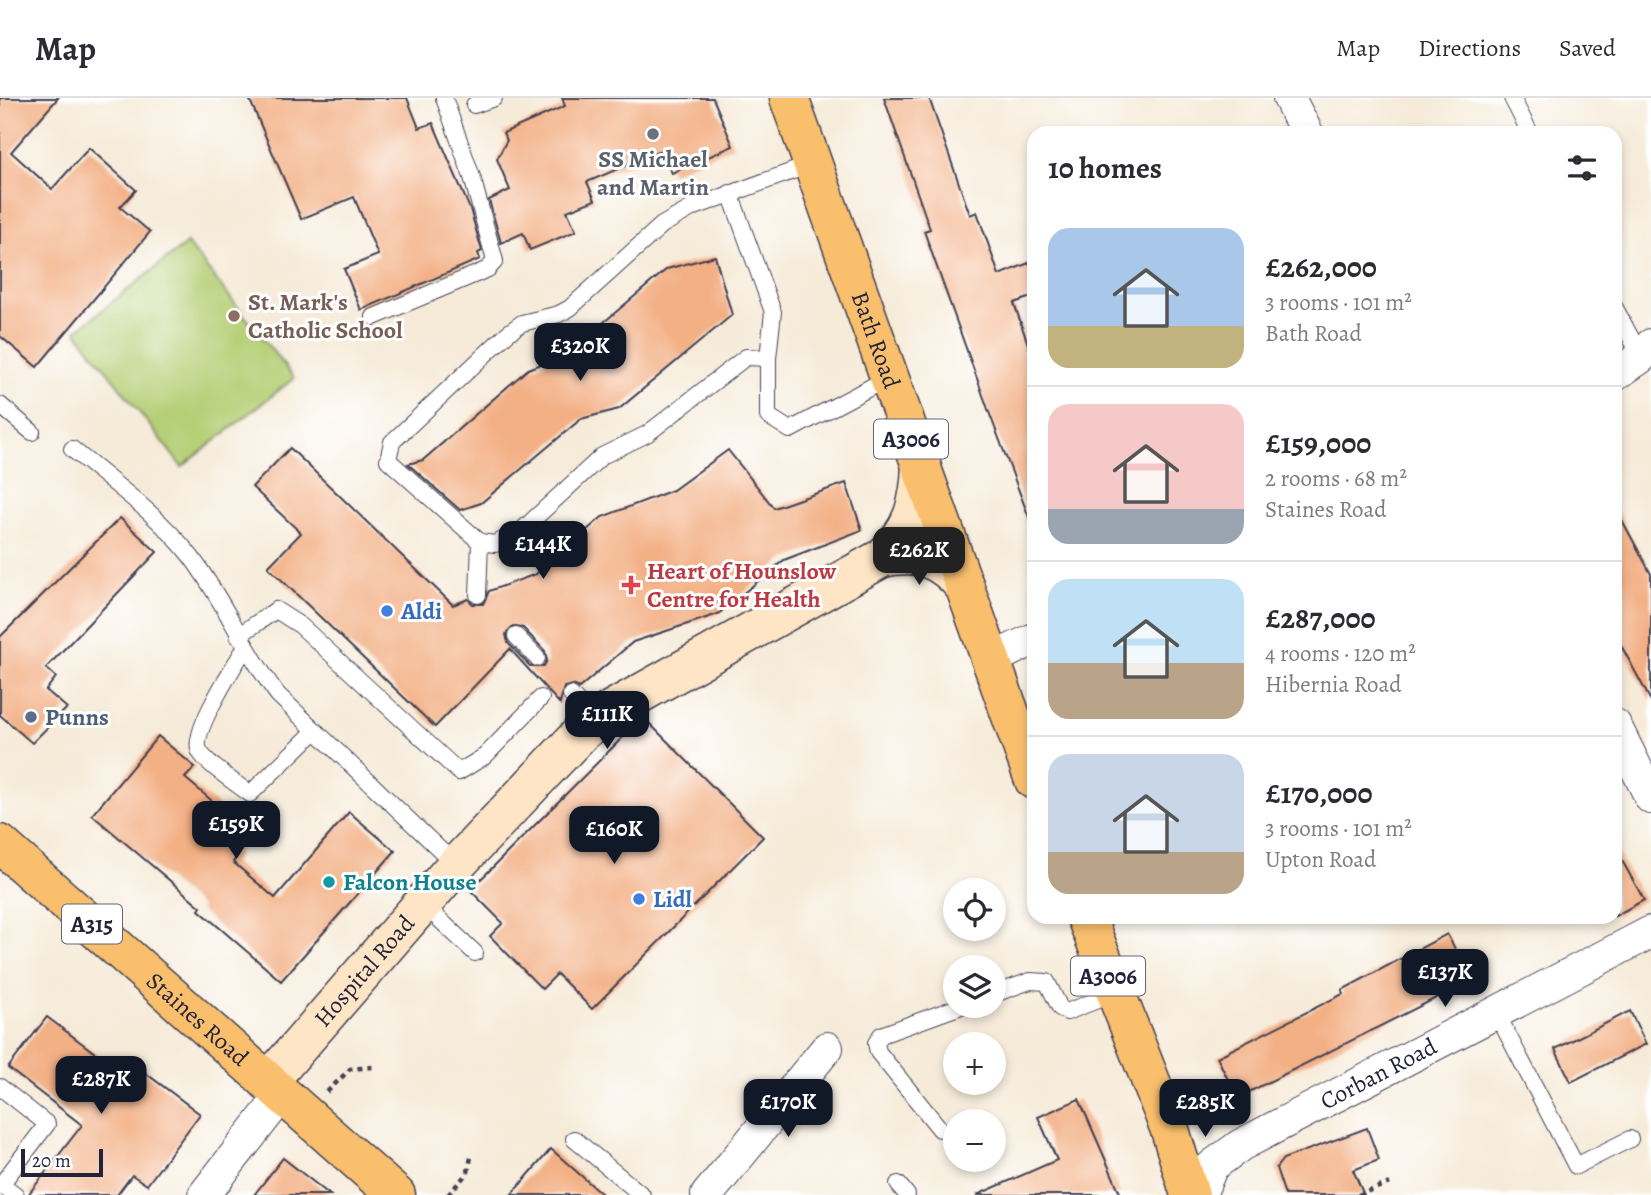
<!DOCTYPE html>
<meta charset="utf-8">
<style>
:root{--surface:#fff;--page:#f2f2f3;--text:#2b2b33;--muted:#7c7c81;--line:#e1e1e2;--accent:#111827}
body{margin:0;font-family:Alegreya,serif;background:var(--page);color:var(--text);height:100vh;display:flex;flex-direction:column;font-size:26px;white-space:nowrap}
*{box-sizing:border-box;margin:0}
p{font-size:23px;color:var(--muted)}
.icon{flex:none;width:38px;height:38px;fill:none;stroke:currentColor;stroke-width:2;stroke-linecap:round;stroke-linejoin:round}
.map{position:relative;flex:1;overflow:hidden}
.drawer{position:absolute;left:1027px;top:28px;width:595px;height:798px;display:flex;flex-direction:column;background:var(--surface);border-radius:21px;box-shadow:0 4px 10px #0003}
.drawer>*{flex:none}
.fabs{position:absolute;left:943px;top:780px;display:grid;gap:14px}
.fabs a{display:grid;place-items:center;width:63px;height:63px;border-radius:50%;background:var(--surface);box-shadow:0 4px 10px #0003;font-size:35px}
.scale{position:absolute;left:21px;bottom:18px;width:82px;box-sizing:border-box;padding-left:7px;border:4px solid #22223b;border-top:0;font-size:19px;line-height:24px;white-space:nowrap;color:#22223b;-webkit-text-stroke:5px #fff;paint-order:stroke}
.price{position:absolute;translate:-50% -60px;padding:0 16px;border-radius:14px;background:var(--accent);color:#fff;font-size:23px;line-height:46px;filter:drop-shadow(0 2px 4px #0008)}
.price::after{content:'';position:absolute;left:50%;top:42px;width:21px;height:16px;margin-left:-10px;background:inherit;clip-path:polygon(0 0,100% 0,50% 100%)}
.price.selected{background:#222;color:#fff}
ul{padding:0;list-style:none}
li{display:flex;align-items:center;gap:21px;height:175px;padding:0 21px}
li+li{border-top:2px solid var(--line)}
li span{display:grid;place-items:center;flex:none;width:196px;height:140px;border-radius:21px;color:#555}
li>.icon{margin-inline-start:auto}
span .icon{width:84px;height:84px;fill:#fffc;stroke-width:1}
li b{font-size:30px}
h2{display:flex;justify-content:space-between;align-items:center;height:84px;padding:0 21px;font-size:30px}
header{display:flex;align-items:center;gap:42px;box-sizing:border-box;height:98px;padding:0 35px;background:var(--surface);border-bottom:2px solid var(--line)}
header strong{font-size:33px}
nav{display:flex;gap:38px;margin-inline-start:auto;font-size:24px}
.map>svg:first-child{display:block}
.green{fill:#b4cf75;stroke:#6b7858;stroke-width:2}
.building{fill:#f3b085;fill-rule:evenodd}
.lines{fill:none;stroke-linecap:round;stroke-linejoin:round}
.lane-casing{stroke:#424053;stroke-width:18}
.street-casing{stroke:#424053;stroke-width:34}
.secondary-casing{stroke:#424053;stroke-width:41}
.primary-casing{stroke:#424053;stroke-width:41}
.path{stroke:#424053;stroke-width:4.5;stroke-dasharray:5 5;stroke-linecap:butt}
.lane{stroke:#fff;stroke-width:16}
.street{stroke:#fff;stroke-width:32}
.secondary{stroke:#fde5c5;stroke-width:38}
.primary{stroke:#f9bf6d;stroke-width:38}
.worship-dot{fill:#6b7280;stroke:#fff;stroke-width:2.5}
.education-dot{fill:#8d6e63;stroke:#fff;stroke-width:2.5}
.health-dot{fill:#e0444e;stroke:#fff;stroke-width:2.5}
.shop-dot{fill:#3f7fe0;stroke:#fff;stroke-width:2.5}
.service-dot{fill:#5c6f8a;stroke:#fff;stroke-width:2.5}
.culture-dot{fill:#0f9aa8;stroke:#fff;stroke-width:2.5}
.labels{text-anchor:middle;stroke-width:6;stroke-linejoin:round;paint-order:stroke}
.shield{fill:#fff;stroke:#646476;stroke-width:2}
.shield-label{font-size:23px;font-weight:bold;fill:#22223b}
.worship-label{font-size:24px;font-weight:bold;fill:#5b616d;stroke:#fff}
.education-label{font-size:24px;font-weight:bold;fill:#785e54;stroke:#fff;text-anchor:start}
.street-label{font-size:24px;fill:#22223b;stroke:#fff}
.health-label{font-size:24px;font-weight:bold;fill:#be3a42;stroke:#fff;text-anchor:start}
.shop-label{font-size:24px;font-weight:bold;fill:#366cbe;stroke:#fff;text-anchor:start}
.service-label{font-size:24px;font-weight:bold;fill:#4e5e75;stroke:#fff;text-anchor:start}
.culture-label{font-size:24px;font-weight:bold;fill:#0d838f;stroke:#fff;text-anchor:start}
</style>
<header>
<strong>Map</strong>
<nav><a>Map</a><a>Directions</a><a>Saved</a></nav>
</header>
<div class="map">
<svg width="1651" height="1097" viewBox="0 0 1651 1097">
<rect width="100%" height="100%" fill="#fff"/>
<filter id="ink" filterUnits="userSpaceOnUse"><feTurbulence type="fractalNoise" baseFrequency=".0143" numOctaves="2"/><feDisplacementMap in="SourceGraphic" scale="14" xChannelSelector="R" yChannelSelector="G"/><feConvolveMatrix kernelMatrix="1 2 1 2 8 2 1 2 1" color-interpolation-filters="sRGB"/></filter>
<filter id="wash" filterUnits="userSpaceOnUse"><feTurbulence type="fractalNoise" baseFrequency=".00686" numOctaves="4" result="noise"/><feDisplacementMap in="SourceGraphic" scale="28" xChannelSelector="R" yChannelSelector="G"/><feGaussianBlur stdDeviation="1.57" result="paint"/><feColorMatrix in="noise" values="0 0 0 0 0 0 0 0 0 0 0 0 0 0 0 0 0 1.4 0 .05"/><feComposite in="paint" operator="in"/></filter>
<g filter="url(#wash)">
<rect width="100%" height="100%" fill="#f6ebd9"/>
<polygon class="green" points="187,145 294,280 182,369 76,233"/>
<g id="blocks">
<g class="building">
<polygon points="0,0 58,0 11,54 52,91 89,50 136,92 120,109 150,134 37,269 0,238"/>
<polygon points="249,0 407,0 419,30 433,25 470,111 482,153 478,155 480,161 361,212 344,171 378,157 354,99 301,121"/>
<polygon points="562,0 713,0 733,48 672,75 660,53 587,84 595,102 567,113 576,133 530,152 523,135 501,145 489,102 510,92 497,61 507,42 503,35 565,8"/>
<polygon points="884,0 929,0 970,117 977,114 999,177 1034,163 1034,198 1014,205 1034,264 1034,421 1030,422 989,314 924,133 930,131"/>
<polygon points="715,158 732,217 619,311 581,321 481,405 460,412 408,366 423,362 528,271 565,257 667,171"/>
<path d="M290 350 453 507 468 501 473 506H483L489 493 536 476 602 419 673 392 728 352 774 410 846 385 862 432 784 462 718 516 633 544 579 590 573 587 564 589 560 606 510 551 435 629 268 469 301 435 252 389ZM513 528 523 530 545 553 547 562 544 568H530L508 545 506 536Z"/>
<polygon points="1615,409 1651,476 1651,603 1615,536"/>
<polygon points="120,420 157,454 46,570 56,579 46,592 67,610 32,645 0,617 0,539"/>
<polygon points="643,619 763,739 592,911 557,876 542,891 490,838 503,825 470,792"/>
<polygon points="158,638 195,669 185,680 250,735 234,753 238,757 233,764 275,800 349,714 395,753 281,883 199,812 201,809 92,717"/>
<polygon points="1615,750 1644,802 1615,818"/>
<polygon points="1447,836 1472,882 1237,1000 1217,959 1343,896 1342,892"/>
<polygon points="1630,913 1646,946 1571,984 1555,951"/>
<polygon points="47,919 135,985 144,974 200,1016 147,1087 132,1077 117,1097 28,1097 82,1027 8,970"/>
<polygon points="1079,1001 1121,1097 977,1097 1057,1062 1038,1019"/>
<polygon points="1367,1030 1379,1062 1353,1072 1364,1097 1285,1097 1276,1070 1283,1061"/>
<polygon points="551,1051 603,1097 511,1097"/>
<polygon points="283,1060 330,1097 254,1097"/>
</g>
</g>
</g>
<g filter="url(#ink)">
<use href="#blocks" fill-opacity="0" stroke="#424053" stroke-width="2"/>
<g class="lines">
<defs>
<g id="lane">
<polyline points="1512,0 1530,35"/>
<polyline points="474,7 494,0"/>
<polyline points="812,66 692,110 662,127 570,210 559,216 522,225 508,235 392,344 388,362 480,444 495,446 521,433 602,358 647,336 746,259 768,260 768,318 790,332 888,280"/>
<polyline points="730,95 773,214 768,260"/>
<polyline points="1615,210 1641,259"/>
<polyline points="374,219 488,171 495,163 472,79 444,0"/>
<polyline points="0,307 32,334"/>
<path d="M72 351C113 385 159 417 192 460 224 503 245 554 278 597L456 767"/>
<polyline points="478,497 480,444"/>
<polyline points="238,538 276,512 301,528 459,674 485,658 541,600"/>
<polyline points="516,538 537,560"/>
<path d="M245 550C235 567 189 637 200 654 208 667 237 686 250 696L315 633"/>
<polyline points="571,597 596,624"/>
<polyline points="422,805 475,855"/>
<polyline points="994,896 1030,883 1047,884 1060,910 1067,914 1115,895"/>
<polyline points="1496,914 1576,1068 1630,1041"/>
<polyline points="0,989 47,1026 0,1088"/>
<polyline points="940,1031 878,954 876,945 881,937 961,908"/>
<polyline points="574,1041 642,1097"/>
<polyline points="1,1086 16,1097"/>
<polyline points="898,1086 907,1097"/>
</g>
<g id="street">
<polyline points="1289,0 1307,35"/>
<polyline points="1615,277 1641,259 1651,247"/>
<polyline points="992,561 1034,541"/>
<polyline points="1615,627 1651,700"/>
<polyline points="204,1097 282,997"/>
<polyline points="707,1097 827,950"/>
<path id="s1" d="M1200 1097 1212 1068 1241 1047 1651 834"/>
</g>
<g id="secondary">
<path d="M882 460C920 452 941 461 965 489"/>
<path id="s2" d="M268 984 456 767 581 635 611 612 882 460C913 433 920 404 921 365"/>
</g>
<g id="primary">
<path id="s3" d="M789 0 1034 682"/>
<path id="s4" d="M0 746 396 1097"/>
<polyline points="1086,819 1170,1032 1190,1097"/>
</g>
</defs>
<use href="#lane" class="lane-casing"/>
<use href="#street" class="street-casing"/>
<use href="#secondary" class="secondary-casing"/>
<use href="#primary" class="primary-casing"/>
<g class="path">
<polyline points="327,994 350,971 373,969"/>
<polyline points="448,1097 468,1074 471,1059"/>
<polyline points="1358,1097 1390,1085"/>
</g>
<use href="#lane" class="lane"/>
<use href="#street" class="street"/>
<use href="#secondary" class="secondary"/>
<use href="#primary" class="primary"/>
</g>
</g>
<circle class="worship-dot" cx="653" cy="36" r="7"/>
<circle class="education-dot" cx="234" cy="218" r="7"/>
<path class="health-dot" d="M627.5 476.5h7v7h7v7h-7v7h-7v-7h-7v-7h7z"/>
<g class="shop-dot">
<circle cx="387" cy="513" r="7"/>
<circle cx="639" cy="801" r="7"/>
</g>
<circle class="service-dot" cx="31" cy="619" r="7"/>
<circle class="culture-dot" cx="329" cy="784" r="7"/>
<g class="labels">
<g class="shield">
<rect x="874" y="321.5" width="74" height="39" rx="5"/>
<rect x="62" y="806.5" width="60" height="39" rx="5"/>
<rect x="1071" y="858.5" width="74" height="39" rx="5"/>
</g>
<g class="shield-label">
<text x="911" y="349">A3006</text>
<text x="92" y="834">A315</text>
<text x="1108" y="886">A3006</text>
</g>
<g class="worship-label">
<text x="653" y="69">SS Michael<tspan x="653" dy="28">and Martin</tspan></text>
</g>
<g class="education-label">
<text x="248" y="212">St. Mark's<tspan x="248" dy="28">Catholic School</tspan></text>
</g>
<g class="street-label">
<text dy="8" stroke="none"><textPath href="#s3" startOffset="257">Bath Road</textPath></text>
<text dy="8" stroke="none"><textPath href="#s2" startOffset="147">Hospital Road</textPath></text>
<text dy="8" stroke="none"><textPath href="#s4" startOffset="264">Staines Road</textPath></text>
<text dy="8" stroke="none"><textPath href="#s1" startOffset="222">Corban Road</textPath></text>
</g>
<g class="health-label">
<text x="647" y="481">Heart of Hounslow<tspan x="647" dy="28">Centre for Health</tspan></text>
</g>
<g class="shop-label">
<text x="401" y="521">Aldi</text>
<text x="653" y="809">Lidl</text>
</g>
<g class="service-label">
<text x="45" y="627">Punns</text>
</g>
<g class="culture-label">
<text x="343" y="792">Falcon House</text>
</g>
</g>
</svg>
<div class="fabs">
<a><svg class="icon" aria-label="locate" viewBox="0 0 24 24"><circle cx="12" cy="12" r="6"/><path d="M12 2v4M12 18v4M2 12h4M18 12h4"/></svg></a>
<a><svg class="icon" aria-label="layers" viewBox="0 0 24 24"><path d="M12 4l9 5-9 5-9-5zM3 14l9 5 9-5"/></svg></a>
<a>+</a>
<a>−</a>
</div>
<div class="scale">20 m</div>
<b class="price" style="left:580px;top:285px">£320K</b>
<b class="price" style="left:543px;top:483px">£144K</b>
<b class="price selected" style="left:919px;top:489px">£262K</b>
<b class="price" style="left:607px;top:653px">£111K</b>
<b class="price" style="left:236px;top:763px">£159K</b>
<b class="price" style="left:614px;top:768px">£160K</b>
<b class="price" style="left:1445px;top:911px">£137K</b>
<b class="price" style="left:101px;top:1018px">£287K</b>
<b class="price" style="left:788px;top:1041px">£170K</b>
<b class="price" style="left:1205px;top:1041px">£285K</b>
<section class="drawer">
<h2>10 homes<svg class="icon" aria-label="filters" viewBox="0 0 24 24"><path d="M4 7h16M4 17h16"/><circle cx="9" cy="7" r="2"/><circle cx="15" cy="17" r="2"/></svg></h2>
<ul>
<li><span style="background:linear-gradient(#a9c7e8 70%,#c2b280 0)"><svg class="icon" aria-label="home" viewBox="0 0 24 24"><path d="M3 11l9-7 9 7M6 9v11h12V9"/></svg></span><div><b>£262,000</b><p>3 rooms · 101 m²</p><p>Bath Road</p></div></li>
<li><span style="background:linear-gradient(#f6c9c9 75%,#9aa5b1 0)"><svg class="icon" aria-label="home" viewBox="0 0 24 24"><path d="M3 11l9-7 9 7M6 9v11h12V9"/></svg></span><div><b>£159,000</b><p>2 rooms · 68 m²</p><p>Staines Road</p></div></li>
<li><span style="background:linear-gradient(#bfe0f5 60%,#b9a48a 0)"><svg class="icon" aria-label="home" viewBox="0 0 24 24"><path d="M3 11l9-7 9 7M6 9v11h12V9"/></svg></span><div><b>£287,000</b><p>4 rooms · 120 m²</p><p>Hibernia Road</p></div></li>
<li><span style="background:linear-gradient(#c9d6e8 70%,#b9a48a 0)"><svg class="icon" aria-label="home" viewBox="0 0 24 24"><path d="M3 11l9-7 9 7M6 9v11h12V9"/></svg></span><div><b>£170,000</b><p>3 rooms · 101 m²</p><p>Upton Road</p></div></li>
</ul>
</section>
</div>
